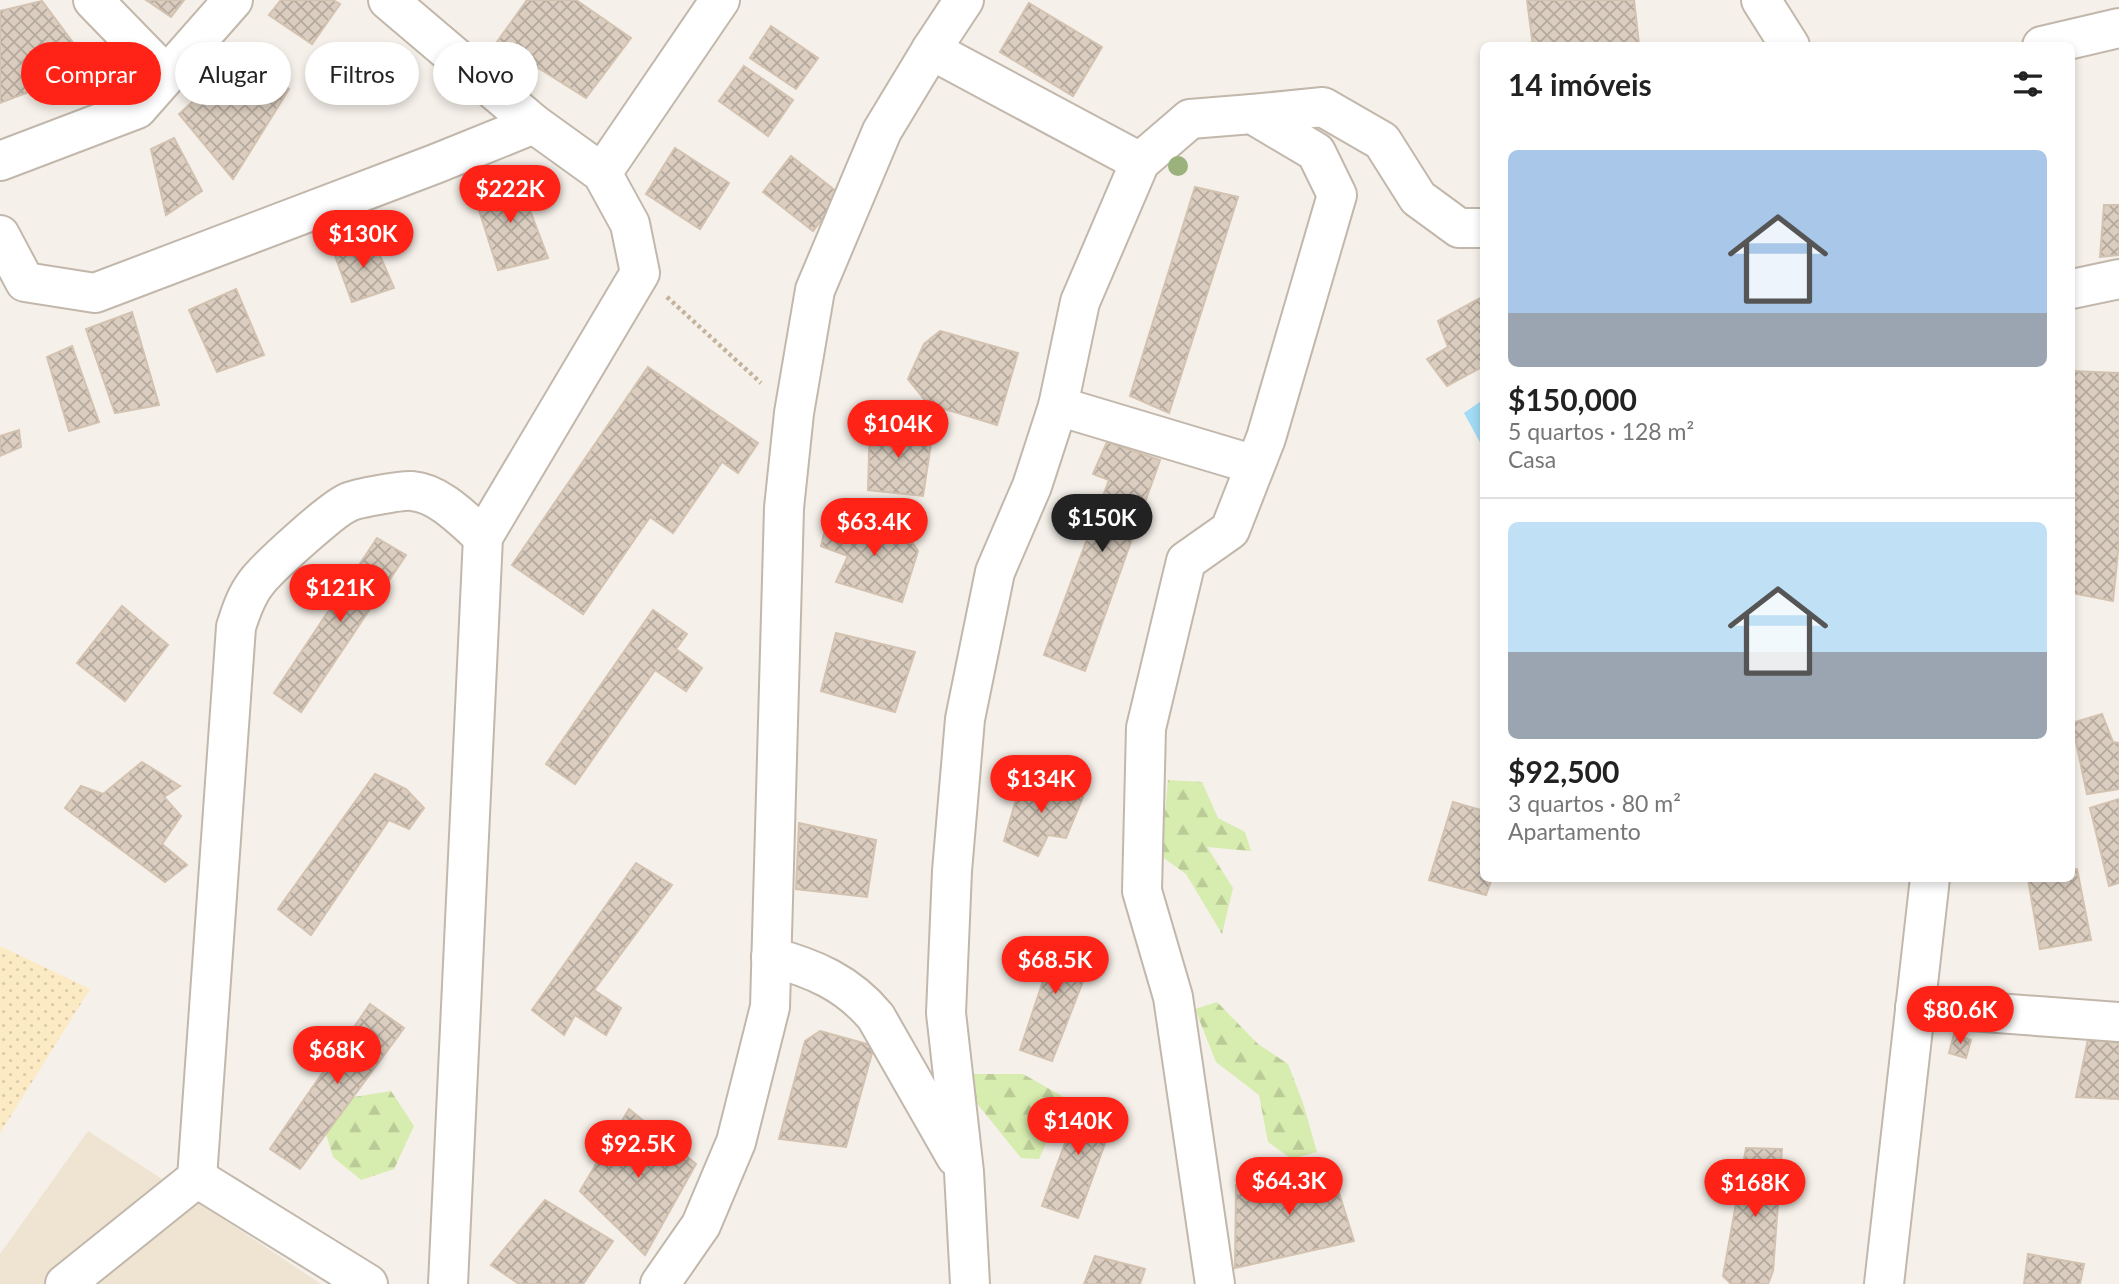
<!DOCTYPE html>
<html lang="pt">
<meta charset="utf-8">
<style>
:root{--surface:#fff;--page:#f2f2f2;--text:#222;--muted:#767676;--line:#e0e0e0;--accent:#ff2216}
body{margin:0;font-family:Lato,sans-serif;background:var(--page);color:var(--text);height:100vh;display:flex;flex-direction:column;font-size:26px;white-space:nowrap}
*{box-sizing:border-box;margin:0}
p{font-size:23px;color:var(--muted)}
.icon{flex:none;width:38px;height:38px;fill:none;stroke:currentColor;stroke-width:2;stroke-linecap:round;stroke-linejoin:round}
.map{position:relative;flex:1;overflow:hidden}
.drawer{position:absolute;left:1480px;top:42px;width:595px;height:840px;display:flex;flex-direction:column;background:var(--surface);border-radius:10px;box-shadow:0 4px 10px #0003}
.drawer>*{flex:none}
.top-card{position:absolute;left:21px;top:42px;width:665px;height:63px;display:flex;gap:14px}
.price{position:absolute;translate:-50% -60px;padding:0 16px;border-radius:24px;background:var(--accent);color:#fff;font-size:23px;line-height:46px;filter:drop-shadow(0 2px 4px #0008)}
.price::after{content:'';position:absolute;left:50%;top:42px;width:21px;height:16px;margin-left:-10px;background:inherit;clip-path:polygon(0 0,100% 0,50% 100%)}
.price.active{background:#222;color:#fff}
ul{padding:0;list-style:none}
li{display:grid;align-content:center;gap:14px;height:371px;padding:0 28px}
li+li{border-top:2px solid var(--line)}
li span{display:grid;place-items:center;height:217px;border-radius:10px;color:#555}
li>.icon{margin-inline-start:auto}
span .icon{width:126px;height:126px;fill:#fffc;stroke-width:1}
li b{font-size:30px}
h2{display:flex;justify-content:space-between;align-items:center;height:84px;padding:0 28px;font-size:30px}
.chip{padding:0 24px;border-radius:32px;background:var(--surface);box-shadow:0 4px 10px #0003;font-size:24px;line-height:63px}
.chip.active{background:var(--accent);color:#fff}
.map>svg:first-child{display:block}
.education{fill:#efe4d2}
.forest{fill:url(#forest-firs)}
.sand{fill:url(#sand-dots)}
.water{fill:#a2dbf5}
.building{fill:url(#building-cross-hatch);stroke:#d3c2b0;stroke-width:2}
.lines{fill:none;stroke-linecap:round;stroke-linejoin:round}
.minor-casing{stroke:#c2b7ab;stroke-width:42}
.path{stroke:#c4b29b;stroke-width:4.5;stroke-dasharray:3.5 3.5;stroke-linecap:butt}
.minor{stroke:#fff;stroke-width:38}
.tree{fill:#9bb27d}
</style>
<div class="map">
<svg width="2119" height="1284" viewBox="0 0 2119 1284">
<defs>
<pattern id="forest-firs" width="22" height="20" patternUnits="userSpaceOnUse" patternTransform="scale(1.75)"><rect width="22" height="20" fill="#d7ecaf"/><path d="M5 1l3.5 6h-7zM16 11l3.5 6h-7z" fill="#bacb97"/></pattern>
<pattern id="sand-dots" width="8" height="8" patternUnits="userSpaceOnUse" patternTransform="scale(1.75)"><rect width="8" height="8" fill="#fbeac3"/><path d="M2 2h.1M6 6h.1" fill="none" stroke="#d9caa8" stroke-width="1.8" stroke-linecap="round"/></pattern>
<pattern id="building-cross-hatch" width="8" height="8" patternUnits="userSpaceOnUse" patternTransform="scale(1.75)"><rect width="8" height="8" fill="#dbcec0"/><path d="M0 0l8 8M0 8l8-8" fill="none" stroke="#b4a99d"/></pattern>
</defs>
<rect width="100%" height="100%" fill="#f5f0e9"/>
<polygon class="education" points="88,1131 213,1212 321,1284 0,1284 0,1254"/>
<g class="forest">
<polygon points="1168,780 1202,782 1218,818 1245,832 1251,851 1207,847 1233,888 1222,934 1186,874 1161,856"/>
<polygon points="1217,1002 1258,1044 1288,1064 1303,1103 1317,1152 1292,1159 1268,1142 1259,1095 1216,1062 1195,1009"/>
<polygon points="968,1074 1023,1074 1069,1100 1049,1124 1047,1141 1039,1159 1021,1158 975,1101"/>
<polygon points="391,1091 414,1126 394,1169 361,1180 333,1157 323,1124 342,1099"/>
</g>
<polygon class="sand" points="0,946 90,989 0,1133"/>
<polygon class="water" points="1484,399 1484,447 1483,448 1464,413"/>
<g class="building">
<polygon points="146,0 184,0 171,17"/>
<polygon points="281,0 333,0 340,4 312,44 269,15"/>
<polygon points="527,0 576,0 631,38 586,98 497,42"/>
<polygon points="1527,0 1634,0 1639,44 1533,46"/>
<polygon points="42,1 92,68 0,103 0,11"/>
<polygon points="1029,3 1102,47 1073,96 1000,52"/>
<polygon points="771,26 818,58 796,89 750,58"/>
<polygon points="245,53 289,89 233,179 179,114"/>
<polygon points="744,66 793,100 768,136 719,101"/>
<polygon points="174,138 202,191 166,215 151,149"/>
<polygon points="675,148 729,183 700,229 646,194"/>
<polygon points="791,156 841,195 813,231 763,192"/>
<polygon points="517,176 548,258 498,270 474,194"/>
<polygon points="1195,187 1238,197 1169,413 1130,396"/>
<polygon points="2104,205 2119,205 2119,255 2100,257"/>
<polygon points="372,237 394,288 352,302 334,253"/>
<polygon points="236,289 264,355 217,372 189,310"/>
<polygon points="1484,296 1484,366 1447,386 1427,359 1448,347 1438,321"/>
<polygon points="132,312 159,405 115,413 86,329"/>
<polygon points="940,331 1018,353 997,425 928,404 908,379 924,344"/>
<polygon points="72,346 99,422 69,431 47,357"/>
<polygon points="648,367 758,443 738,473 722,462 673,533 650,517 583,614 512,565"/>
<polygon points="2072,371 2119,373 2119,542 2113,601 2072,593"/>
<polygon points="870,421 932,437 923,496 868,490"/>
<polygon points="19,430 21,447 0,456 0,436"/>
<polygon points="1107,442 1160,460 1085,671 1044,655 1109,480 1093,474"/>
<polygon points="861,523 903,529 918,551 902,602 836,582 848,556 821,546 826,526 852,530"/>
<polygon points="377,538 406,555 301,712 274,693"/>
<polygon points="122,606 168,645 125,701 77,663"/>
<polygon points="653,610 687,634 676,649 702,668 686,691 655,670 575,784 546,764"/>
<polygon points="836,633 915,652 895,712 821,691"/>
<polygon points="2102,714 2113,742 2119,743 2119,789 2087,794 2072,723"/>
<polygon points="142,762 180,786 164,797 181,816 162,844 187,865 165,882 65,808 81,786 103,794"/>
<polygon points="375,774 406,789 424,808 409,829 389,820 311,935 278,909"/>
<polygon points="1032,776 1083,797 1066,838 1048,835 1038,856 1004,841 1018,793 1024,793"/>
<polygon points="2119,799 2119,883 2109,886 2090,808"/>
<polygon points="1453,802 1484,811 1484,878 1492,878 1486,895 1429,880"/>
<polygon points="799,823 876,840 867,897 796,889"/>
<polygon points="636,863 672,885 594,990 621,1008 606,1035 575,1015 564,1035 532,1010"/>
<polygon points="2077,869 2091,940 2040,949 2028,879 2072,878 2072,870"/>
<polygon points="1046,940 1094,953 1052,1061 1020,1050 1043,981 1031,975"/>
<polygon points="370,1004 404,1028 300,1169 270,1149"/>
<polygon points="820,1031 874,1046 846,1147 779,1139 805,1041"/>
<polygon points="1954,1034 1971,1040 1966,1058 1949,1053"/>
<polygon points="2088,1039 2119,1043 2119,1099 2076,1097"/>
<polygon points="1069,1100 1116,1113 1078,1218 1042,1206 1068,1135 1058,1130"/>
<polygon points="629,1109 696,1164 645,1255 580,1191"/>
<polygon points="1746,1148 1782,1149 1773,1271 1768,1284 1731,1284 1723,1276"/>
<polygon points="1331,1167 1354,1241 1235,1268 1236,1185"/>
<polygon points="545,1200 613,1241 583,1284 519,1284 491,1265"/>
<polygon points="2028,1254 2084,1264 2080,1284 2024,1284"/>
<polygon points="1095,1256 1145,1269 1140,1284 1084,1284"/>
</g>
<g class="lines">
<defs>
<g id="minor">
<polyline points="93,0 166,75"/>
<polyline points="388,0 534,124 602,173 630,224 640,273 483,537 448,1284"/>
<polyline points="1761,0 1790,46"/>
<polyline points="2042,46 2119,28"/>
<polyline points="931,50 1140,162"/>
<polyline points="1252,114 1323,107 1382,141 1418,198 1459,228 1484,228"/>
<polyline points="0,161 137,109 233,0"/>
<polyline points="602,173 720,0"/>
<polyline points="0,235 25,282 95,293 435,164 534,124"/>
<polyline points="2072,289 2119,279"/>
<polyline points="1058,406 1255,465"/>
<path d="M771 957C813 968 848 983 876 1017L956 1157"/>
<polyline points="1915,1007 2119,1022"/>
<polyline points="197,1178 368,1284"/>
<path d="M65 1284 197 1178 236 627C241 611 246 596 256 583 267 568 333 508 349 502 358 498 403 490 412 491 439 493 464 520 483 537"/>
<polyline points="660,1284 701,1225 736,1142 770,1007 784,508 794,413 815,290 882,131 931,50 964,0"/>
<polyline points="970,1284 964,1172 946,1013 952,871 965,719 995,572 1032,486 1058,406 1080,302 1140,162 1190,119 1252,114 1316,152 1337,195 1266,438 1230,530 1186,561 1146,728 1142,891 1173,997 1215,1284"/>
<polyline points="1884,1284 1930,878"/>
</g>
</defs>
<use href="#minor" class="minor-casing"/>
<polyline class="path" points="667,297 761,383"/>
<use href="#minor" class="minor"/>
</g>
<circle class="tree" cx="1178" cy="166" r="10"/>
</svg>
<b class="price" style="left:510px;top:225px">$222K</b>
<b class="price" style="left:363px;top:270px">$130K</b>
<b class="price" style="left:898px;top:460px">$104K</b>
<b class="price active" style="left:1102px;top:554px">$150K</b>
<b class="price" style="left:874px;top:558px">$63.4K</b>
<b class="price" style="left:340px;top:624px">$121K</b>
<b class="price" style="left:1041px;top:815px">$134K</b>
<b class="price" style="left:1055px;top:996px">$68.5K</b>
<b class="price" style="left:1960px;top:1046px">$80.6K</b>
<b class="price" style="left:337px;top:1086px">$68K</b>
<b class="price" style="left:1078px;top:1157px">$140K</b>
<b class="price" style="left:638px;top:1180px">$92.5K</b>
<b class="price" style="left:1289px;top:1217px">$64.3K</b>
<b class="price" style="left:1755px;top:1219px">$168K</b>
<div class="top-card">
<a class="chip active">Comprar</a>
<a class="chip">Alugar</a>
<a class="chip">Filtros</a>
<a class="chip">Novo</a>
</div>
<section class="drawer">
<h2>14 imóveis<svg class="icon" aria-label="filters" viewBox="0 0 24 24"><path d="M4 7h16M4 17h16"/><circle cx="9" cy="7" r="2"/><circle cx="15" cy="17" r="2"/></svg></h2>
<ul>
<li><span style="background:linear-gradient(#a9c7e8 75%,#9aa5b1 0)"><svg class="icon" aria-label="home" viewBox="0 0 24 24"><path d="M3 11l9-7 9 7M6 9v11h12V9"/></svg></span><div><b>$150,000</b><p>5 quartos · 128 m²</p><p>Casa</p></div></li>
<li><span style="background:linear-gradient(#bfe0f5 60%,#9aa5b1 0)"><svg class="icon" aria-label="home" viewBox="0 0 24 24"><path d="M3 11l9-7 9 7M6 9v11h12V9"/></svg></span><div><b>$92,500</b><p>3 quartos · 80 m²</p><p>Apartamento</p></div></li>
</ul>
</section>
</div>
